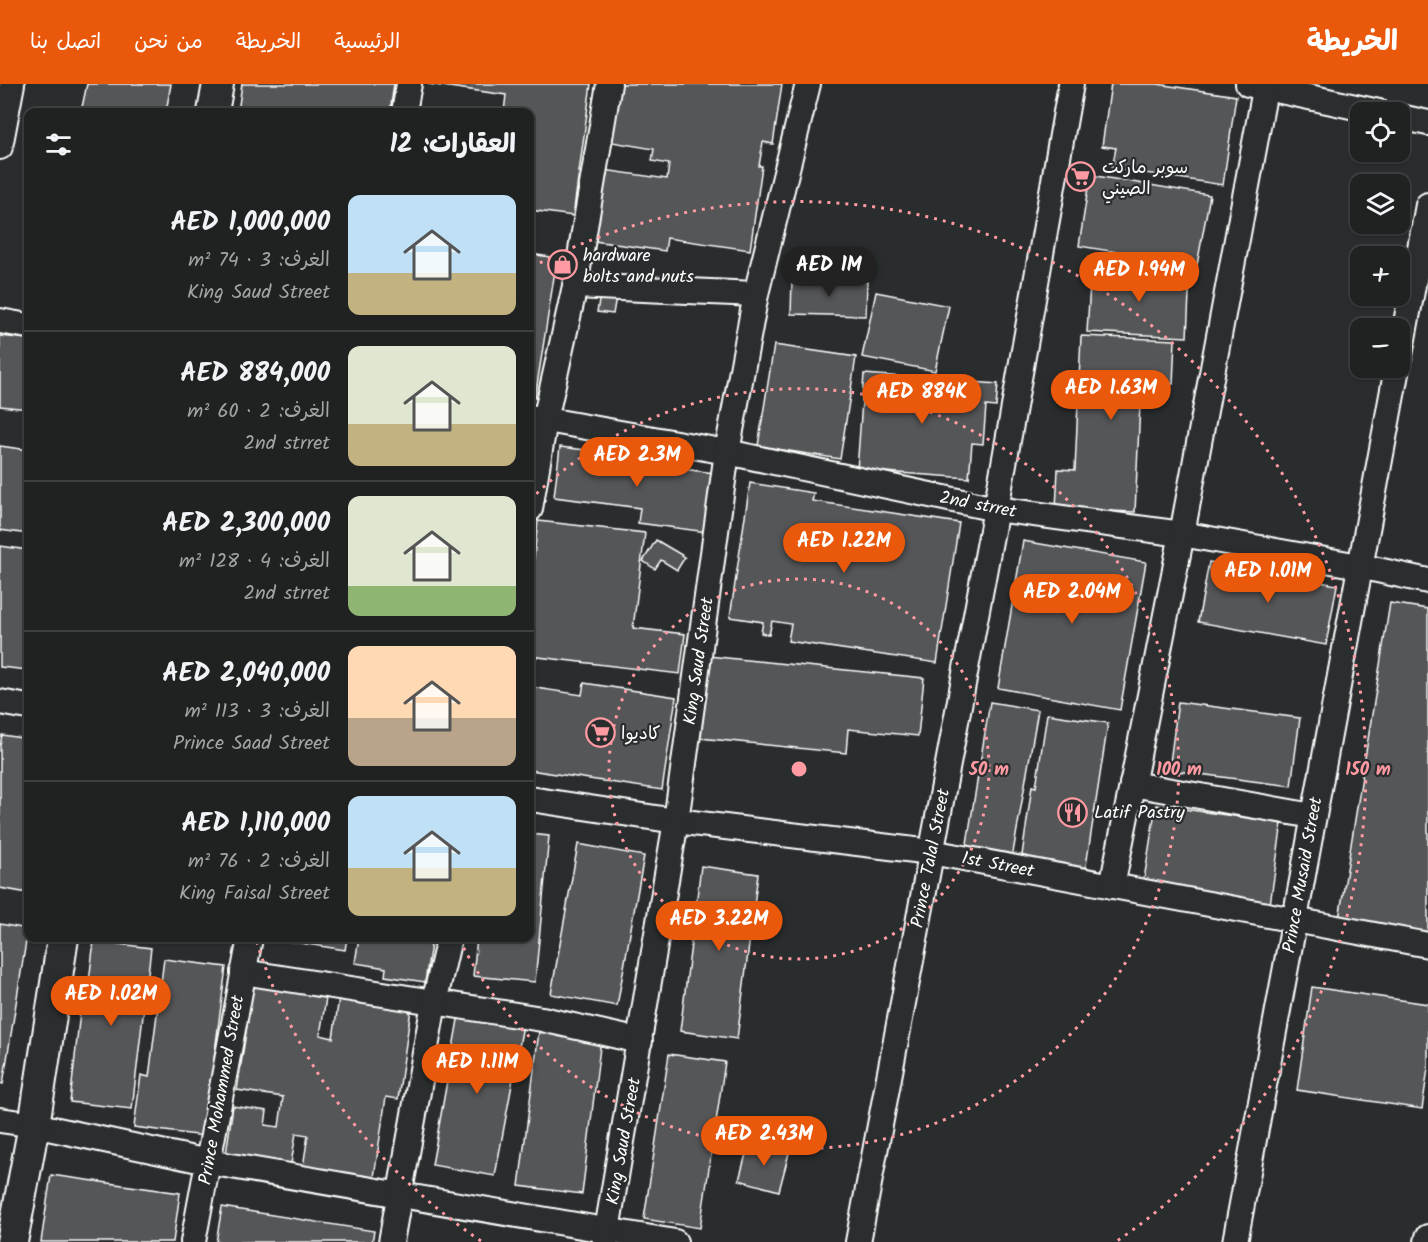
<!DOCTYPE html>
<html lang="ar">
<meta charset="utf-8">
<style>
:root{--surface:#202222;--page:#2d2f2f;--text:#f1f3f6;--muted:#a2a4a5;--line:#3d3f40;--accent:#ea580c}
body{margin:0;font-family:Kalam,"Playpen Sans Arabic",sans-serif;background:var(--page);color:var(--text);direction:rtl;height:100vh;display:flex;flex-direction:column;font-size:22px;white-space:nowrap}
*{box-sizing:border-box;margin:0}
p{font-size:20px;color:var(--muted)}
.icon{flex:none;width:33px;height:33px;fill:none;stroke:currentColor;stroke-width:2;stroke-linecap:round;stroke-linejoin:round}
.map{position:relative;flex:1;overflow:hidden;direction:ltr}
.panel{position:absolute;left:24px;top:24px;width:510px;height:834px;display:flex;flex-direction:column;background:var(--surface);border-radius:12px;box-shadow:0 2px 4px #0004,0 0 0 2px var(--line);direction:rtl}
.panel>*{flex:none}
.buttons{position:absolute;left:1350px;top:18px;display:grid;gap:12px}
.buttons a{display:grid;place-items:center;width:60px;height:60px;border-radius:12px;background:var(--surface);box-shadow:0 2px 4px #0004,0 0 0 2px var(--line);font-size:30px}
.price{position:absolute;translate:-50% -51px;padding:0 14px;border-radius:21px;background:var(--accent);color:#fff;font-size:20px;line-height:39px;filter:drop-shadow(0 2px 3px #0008)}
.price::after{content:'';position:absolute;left:50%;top:36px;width:18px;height:14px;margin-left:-9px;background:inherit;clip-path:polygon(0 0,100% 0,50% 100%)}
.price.current{background:#222;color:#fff}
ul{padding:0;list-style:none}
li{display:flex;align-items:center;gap:18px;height:150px;padding:0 18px}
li+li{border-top:2px solid var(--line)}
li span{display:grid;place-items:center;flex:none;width:168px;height:120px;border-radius:12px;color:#555}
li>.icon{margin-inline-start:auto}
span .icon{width:72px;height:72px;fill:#fffc;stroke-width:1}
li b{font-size:26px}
h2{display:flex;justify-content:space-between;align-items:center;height:72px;padding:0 18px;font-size:26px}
header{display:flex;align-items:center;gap:36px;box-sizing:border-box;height:84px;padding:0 30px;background:var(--accent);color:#fff}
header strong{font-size:28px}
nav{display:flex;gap:33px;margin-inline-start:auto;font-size:21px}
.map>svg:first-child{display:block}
.building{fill:#555758;stroke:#fff;stroke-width:1.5}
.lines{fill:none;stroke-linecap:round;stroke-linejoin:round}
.minor-casing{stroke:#fff;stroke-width:28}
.tertiary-casing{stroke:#fff;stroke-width:34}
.minor{stroke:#2a2d2e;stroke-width:24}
.tertiary{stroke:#2a2d2e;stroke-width:30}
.ring{fill:none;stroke:#ff9aa2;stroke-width:3;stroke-dasharray:3 6}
.labels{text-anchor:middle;stroke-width:4.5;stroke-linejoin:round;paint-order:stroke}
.poi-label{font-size:18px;fill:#fff;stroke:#2a2d2e;text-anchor:start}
.street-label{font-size:18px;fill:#fff;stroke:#2a2d2e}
.centre{fill:#ff9aa2;stroke:#2a2d2e;stroke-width:3}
.ring-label{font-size:18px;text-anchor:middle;font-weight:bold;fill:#ff9aa2;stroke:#2a2d2e;stroke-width:4.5;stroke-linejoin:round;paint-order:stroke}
</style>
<header>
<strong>الخريطة</strong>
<nav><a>الرئيسية</a><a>الخريطة</a><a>من نحن</a><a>اتصل بنا</a></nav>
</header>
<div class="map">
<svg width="1428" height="1158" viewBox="0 0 1428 1158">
<rect width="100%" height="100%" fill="#2a2d2e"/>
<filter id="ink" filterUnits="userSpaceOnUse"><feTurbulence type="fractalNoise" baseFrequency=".0167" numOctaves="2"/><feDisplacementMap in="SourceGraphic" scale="12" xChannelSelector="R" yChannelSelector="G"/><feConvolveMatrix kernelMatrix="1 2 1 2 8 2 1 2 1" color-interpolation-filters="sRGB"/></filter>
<g filter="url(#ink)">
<g class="building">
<polygon points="87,0 171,0 166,28 81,28"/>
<polygon points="242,0 394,0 390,28 238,28"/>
<polygon points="428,0 591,0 573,132 530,126 530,28 504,28 506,11"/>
<polygon points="615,0 782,0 773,60 763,58 759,82 762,82 750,166 667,154 665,167 587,156 597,85 667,95 669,80 652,77 654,65 606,57"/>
<polygon points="1111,0 1157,0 1236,12 1223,101 1112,84 1116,64 1102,62"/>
<polygon points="1090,91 1210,111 1197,181 1079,162"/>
<polygon points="530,170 557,174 535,314 530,313"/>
<polygon points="1091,184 1190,189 1187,253 1087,248"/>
<polygon points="792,196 867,198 866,232 791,230"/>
<polygon points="876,208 949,222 935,287 862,273"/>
<polygon points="600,211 616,213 613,230 597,228"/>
<polygon points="0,252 28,255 28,325 0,322"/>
<polygon points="1081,252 1175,256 1173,300 1141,299 1135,428 1056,425 1058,385 1075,386"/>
<polygon points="774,261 856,273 840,375 758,362"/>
<polygon points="864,290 998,300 996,323 986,322 983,360 972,359 969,394 857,386"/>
<polygon points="0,362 28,366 28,450 0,446"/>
<polygon points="560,363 620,370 620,377 714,389 707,448 638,439 640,424 554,413"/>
<polygon points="750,399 814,409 812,417 959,439 937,579 788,557 791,540 772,537 769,551 761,549 763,538 730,533"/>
<polygon points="538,437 645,449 633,544 685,550 680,590 530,572 530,510"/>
<polygon points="656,456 685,473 677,486 661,476 655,485 643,477"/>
<polygon points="1023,457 1146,478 1120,626 998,604"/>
<polygon points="0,462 28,466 28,586 0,583"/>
<polygon points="1209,478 1337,501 1326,561 1198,538"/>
<polygon points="1390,519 1428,525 1428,849 1339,835"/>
<polygon points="708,572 924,594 918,652 848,645 846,669 700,654"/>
<polygon points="584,599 676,613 662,706 530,686 530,603 582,611"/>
<polygon points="990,618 1038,626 1011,780 965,772"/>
<polygon points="1178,618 1300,634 1291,702 1169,686"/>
<polygon points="1047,630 1108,639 1084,795 1020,785 1032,702 1036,703"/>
<polygon points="2,651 28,655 28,809 0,804 0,661"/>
<polygon points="1156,721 1282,739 1269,827 1142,808"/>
<polygon points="530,750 549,752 535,898 473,892 477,854 530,854"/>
<polygon points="578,760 644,772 617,922 551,910"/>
<polygon points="701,782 758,790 737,955 680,947"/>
<polygon points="0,840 28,845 3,1000 0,999"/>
<polygon points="275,854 347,854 345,866 275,855"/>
<polygon points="359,854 432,854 425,898 385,892 386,884 355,879"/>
<polygon points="94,857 151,864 132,1025 70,1018 80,928 85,929"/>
<polygon points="164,875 226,883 204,1052 134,1043 141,991 149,993"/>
<polygon points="254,897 327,908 320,951 333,954 339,914 411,925 398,1015 386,1013 374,1093 303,1083 308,1051 296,1049 291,1080 226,1070 233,1022 267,1027 265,1041 279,1043 283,1013 237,1006"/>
<polygon points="1312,903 1428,920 1428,984 1422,1025 1297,1006"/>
<polygon points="459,930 523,941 495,1092 432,1081"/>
<polygon points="539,947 601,955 582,1110 519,1102"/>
<polygon points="669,970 725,978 700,1144 644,1135"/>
<polygon points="749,1059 789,1069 779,1107 739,1096"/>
<polygon points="51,1091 180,1109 173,1158 41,1158"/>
<polygon points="222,1123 374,1147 372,1158 216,1158"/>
</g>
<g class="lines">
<defs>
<g id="minor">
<polyline points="1248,0 1379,28"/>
<polyline points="404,28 409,0"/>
<polyline points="1400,33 1428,39"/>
<polyline points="0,63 12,0"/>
<polyline points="575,202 756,210"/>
<polyline points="0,237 28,242"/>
<polyline points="1400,271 1428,121"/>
<polyline points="530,333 727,368 996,425 1182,450 1359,482 1428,497"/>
<polyline points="530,425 545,336 575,202 609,0"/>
<polyline points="0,618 28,623"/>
<polyline points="1132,700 1313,732"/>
<polyline points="530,715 676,737 931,768 1428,861"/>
<polyline points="1112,802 1182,450 1266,0"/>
<polyline points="243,888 542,935 640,957"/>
<polyline points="0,1036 34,1041 208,1078 675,1158"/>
<polyline points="193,1158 250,854"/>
<polyline points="391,1158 434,919 449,854"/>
<polyline points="605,1158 676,737 727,368 756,210 808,0"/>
<polyline points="858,1158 996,425 1071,0"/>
<polyline points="1235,1158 1397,284"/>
<polyline points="1427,1158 1428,1153"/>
</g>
<g id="tertiary">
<polyline points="213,28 218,0"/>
<polyline points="12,1158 34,1041 63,854"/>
</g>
</defs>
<use href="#minor" class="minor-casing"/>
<use href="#tertiary" class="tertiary-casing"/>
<use href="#minor" class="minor"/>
<use href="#tertiary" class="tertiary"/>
</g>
</g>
<g class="ring">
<circle cx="799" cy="685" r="190"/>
<path d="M530 416A380 380 0 1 1 459 855"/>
<path d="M481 1157A569 569 0 0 1 256 856M532 183A569 569 0 0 1 1117 1157"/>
</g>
<defs>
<symbol id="supermarket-ring" viewBox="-11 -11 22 22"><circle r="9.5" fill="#2a2d2e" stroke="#ff9aa2" stroke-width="1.5"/><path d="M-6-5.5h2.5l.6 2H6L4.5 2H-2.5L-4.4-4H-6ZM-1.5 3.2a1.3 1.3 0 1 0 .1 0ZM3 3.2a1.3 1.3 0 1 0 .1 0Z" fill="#ff9aa2"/></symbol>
<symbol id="shop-ring" viewBox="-11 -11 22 22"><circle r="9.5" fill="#2a2d2e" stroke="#ff9aa2" stroke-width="1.5"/><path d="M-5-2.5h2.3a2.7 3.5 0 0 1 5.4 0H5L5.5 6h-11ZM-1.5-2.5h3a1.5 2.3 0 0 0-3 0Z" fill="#ff9aa2"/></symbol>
<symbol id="restaurant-ring" viewBox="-11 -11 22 22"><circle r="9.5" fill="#2a2d2e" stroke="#ff9aa2" stroke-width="1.5"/><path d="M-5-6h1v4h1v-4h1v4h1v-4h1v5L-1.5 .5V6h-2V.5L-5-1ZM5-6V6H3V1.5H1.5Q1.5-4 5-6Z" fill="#ff9aa2"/></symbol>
</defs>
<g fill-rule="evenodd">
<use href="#supermarket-ring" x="1064" y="76" width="33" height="33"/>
<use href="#shop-ring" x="546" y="164" width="33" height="33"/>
<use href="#supermarket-ring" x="584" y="632" width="33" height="33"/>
<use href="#restaurant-ring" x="1056" y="712" width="33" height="33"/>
</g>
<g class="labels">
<g class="poi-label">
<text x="1102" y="89">سوبر ماركت<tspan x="1102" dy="21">الصيني</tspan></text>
<text x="583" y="177">hardware<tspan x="583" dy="21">bolts and nuts</tspan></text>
<text x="621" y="655">كاديوا</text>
<text x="1094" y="734">Latif Pastry</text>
</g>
<g class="street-label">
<text transform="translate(978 420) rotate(11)" y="6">2nd strret</text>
<text transform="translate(698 577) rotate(-82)" y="6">King Saud Street</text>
<text transform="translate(930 774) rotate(-79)" y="6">Prince Talal Street</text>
<text transform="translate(998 780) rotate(11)" y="6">1st Street</text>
<text transform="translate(1302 791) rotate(-80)" y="6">Prince Musaid Street</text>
<text transform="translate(221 1006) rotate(-80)" y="6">Prince Mohammed Street</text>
<text transform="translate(623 1057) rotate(-80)" y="6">King Saud Street</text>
</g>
</g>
<circle cx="799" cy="685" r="9" class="centre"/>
<g class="ring-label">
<text x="989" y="691">50 m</text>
<text x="1179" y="691">100 m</text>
<text x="1368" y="691">150 m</text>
</g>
</svg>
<div class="buttons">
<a><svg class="icon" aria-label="locate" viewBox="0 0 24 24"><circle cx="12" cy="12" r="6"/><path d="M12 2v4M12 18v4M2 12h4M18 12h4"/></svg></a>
<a><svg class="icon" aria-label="layers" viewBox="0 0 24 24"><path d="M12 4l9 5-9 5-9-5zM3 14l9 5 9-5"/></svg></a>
<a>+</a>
<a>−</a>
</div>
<b class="price current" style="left:829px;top:214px">AED 1M</b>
<b class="price" style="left:1139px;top:219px">AED 1.94M</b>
<b class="price" style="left:1111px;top:337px">AED 1.63M</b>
<b class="price" style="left:922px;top:341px">AED 884K</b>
<b class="price" style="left:637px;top:404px">AED 2.3M</b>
<b class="price" style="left:844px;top:490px">AED 1.22M</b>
<b class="price" style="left:1268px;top:520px">AED 1.01M</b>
<b class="price" style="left:1072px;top:541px">AED 2.04M</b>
<b class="price" style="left:719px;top:868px">AED 3.22M</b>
<b class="price" style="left:111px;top:943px">AED 1.02M</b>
<b class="price" style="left:477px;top:1011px">AED 1.11M</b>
<b class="price" style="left:764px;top:1083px">AED 2.43M</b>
<section class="panel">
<h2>العقارات: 12<svg class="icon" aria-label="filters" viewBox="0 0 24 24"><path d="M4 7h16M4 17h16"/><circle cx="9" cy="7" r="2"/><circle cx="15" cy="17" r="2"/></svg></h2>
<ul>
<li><span style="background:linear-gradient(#bfe0f5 65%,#c2b280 0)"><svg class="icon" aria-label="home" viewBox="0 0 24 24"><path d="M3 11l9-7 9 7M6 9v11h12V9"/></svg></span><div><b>AED 1,000,000</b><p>الغرف: 3 · 74 m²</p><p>King Saud Street</p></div></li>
<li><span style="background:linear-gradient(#dfe7d0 65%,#c2b280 0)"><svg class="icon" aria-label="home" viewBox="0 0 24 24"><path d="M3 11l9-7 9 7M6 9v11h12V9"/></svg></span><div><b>AED 884,000</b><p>الغرف: 2 · 60 m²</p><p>2nd strret</p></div></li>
<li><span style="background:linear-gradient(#dfe7d0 75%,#8fb573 0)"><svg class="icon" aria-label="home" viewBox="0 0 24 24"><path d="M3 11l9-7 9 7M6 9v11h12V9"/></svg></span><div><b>AED 2,300,000</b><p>الغرف: 4 · 128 m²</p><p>2nd strret</p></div></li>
<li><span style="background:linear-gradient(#ffd9b3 60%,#b9a48a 0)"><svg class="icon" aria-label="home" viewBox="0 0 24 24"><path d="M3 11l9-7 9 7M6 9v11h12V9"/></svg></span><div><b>AED 2,040,000</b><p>الغرف: 3 · 113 m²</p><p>Prince Saad Street</p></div></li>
<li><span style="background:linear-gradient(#bfe0f5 60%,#c2b280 0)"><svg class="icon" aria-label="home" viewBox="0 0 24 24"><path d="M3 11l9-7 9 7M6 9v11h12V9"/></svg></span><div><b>AED 1,110,000</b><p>الغرف: 2 · 76 m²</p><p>King Faisal Street</p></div></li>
</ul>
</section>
</div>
